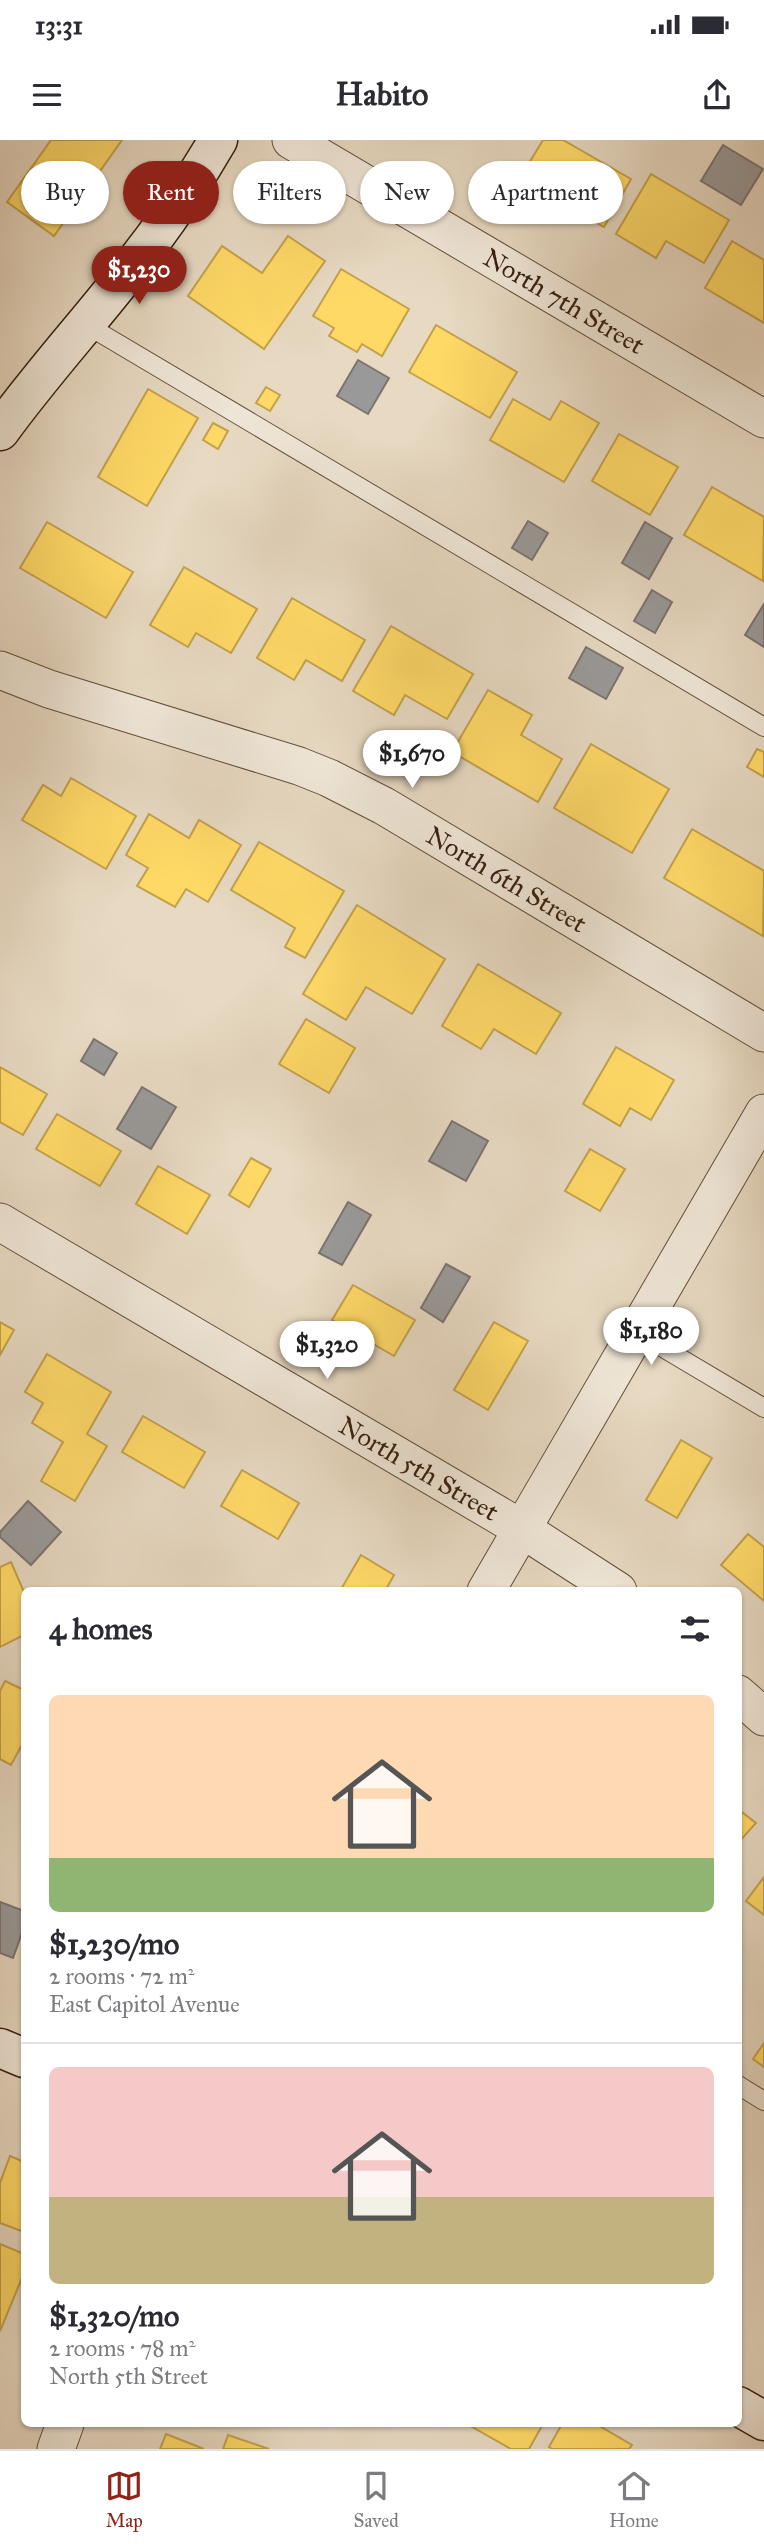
<!DOCTYPE html>
<meta charset="utf-8">
<style>
:root{--surface:#fff;--page:#f2f2f3;--text:#2b2b33;--muted:#7c7c81;--line:#e1e1e2;--accent:#8f2418}
body{margin:0;font-family:"IM FELL Great Primer",serif;background:var(--page);color:var(--text);height:100vh;display:flex;flex-direction:column;font-size:26px;white-space:nowrap}
*{box-sizing:border-box;margin:0}
p{font-size:23px;color:var(--muted)}
.icon{flex:none;width:38px;height:38px;fill:none;stroke:currentColor;stroke-width:2;stroke-linecap:round;stroke-linejoin:round}
.map{position:relative;flex:1;overflow:hidden}
.panel{position:absolute;left:21px;top:1447px;width:721px;height:840px;display:flex;flex-direction:column;background:var(--surface);border-radius:10px;box-shadow:0 2px 5px #0004}
.panel>*{flex:none}
.hud{position:absolute;left:21px;top:21px;width:723px;height:63px;display:flex;gap:14px}
.price{position:absolute;translate:-50% -60px;padding:0 16px;border-radius:24px;background:#fff;color:#222;font-size:23px;line-height:46px;filter:drop-shadow(0 2px 4px #0008)}
.price::after{content:'';position:absolute;left:50%;top:42px;width:21px;height:16px;margin-left:-10px;background:inherit;clip-path:polygon(0 0,100% 0,50% 100%)}
.price.on{background:var(--accent);color:#fff}
ul{padding:0;list-style:none}
li{display:grid;align-content:center;gap:14px;height:371px;padding:0 28px}
li+li{border-top:2px solid var(--line)}
li span{display:grid;place-items:center;height:217px;border-radius:10px;color:#555}
li>.icon{margin-inline-start:auto}
span .icon{width:126px;height:126px;fill:#fffc;stroke-width:1}
li b{font-size:30px}
h2{display:flex;justify-content:space-between;align-items:center;height:84px;padding:0 28px;font-size:30px}
.chip{padding:0 24px;border-radius:32px;background:var(--surface);box-shadow:0 2px 5px #0004;font-size:24px;line-height:63px}
.chip.on{background:var(--accent);color:#fff}
.status{display:flex;justify-content:space-between;align-items:center;height:49px;padding:0 35px;background:var(--surface);direction:ltr}
.status svg{height:19px;fill:currentColor}
header{display:flex;justify-content:space-between;align-items:center;height:91px;padding:0 28px;background:var(--surface);font-size:32px;font-weight:700}
.tab-bar{display:flex;justify-content:space-around;align-items:center;height:98px;border-top:2px solid var(--line);background:var(--surface);font-size:19px;color:var(--muted)}
.tab-bar a{display:grid;justify-items:center;gap:4px}
.tab-bar .on{color:var(--accent)}
.map>svg:first-child{display:block}
.homes{fill:#ffd966;stroke:#c3a14b;stroke-width:2}
.industry{fill:#999;stroke:#7c746f;stroke-width:2}
.lines{fill:none;stroke-linecap:round;stroke-linejoin:round}
.lane-casing{stroke:#634d3a;stroke-width:20}
.street-casing{stroke:#634d3a;stroke-width:39}
.secondary-casing{stroke:#371e0d;stroke-width:41}
.lane{stroke:#efe6d7;stroke-width:18}
.street{stroke:#efe6d7;stroke-width:37}
.secondary{stroke:#efe6d7;stroke-width:38}
.labels{text-anchor:middle;stroke-width:7;stroke-linejoin:round;paint-order:stroke}
.street-label{font-size:26px;fill:#371e0d;stroke:#efe6d7}
</style>
<div class="status"><b>13:31</b><svg viewBox="0 0 49 12"><path d="M0 12V9h3v3zM5 12V6h3v6zM10 12V3h3v9zM15 12V0h3v12zM26 1h20v11H26zM47 4h2v5h-2z"/></svg></div>
<header><svg class="icon" aria-label="menu" viewBox="0 0 24 24"><path d="M4 6h16M4 12h16M4 18h16"/></svg>Habito<svg class="icon" aria-label="share" viewBox="0 0 24 24"><path d="M12 15V3M7 8l5-5 5 5M5 13v7h14v-7"/></svg></header>
<div class="map">
<svg width="764" height="2309" viewBox="0 0 764 2309">
<rect width="100%" height="100%" fill="#e7d9c2"/>
<filter id="stains"><feTurbulence type="fractalNoise" baseFrequency=".00286" numOctaves="4"/><feColorMatrix values="0 0 0 0 .2 0 0 0 0 .09 0 0 0 0 .02 0 0 0 .5 -.17"/></filter>
<radialGradient id="worn" r=".72"><stop offset=".6" stop-color="#630" stop-opacity="0"/><stop offset="1" stop-color="#630" stop-opacity=".3"/></radialGradient>
<g class="homes">
<polygon points="51,0 122,0 54,96 7,62"/>
<polygon points="543,0 563,0 631,39 604,87 520,38"/>
<polygon points="651,34 729,80 704,123 666,101 656,118 616,94"/>
<polygon points="288,96 325,121 264,209 188,156 222,106 262,133"/>
<polygon points="732,101 764,120 764,183 705,148"/>
<polygon points="341,129 409,169 382,216 362,204 357,212 329,196 334,188 313,176"/>
<polygon points="436,185 517,232 490,278 409,232"/>
<polygon points="266,247 280,255 270,271 256,263"/>
<polygon points="148,249 198,278 147,366 98,337"/>
<polygon points="513,259 550,280 561,261 599,283 564,342 490,300"/>
<polygon points="213,283 228,291 218,309 203,300"/>
<polygon points="619,294 678,327 650,375 592,341"/>
<polygon points="712,347 764,377 763,441 684,395"/>
<polygon points="47,382 133,432 106,478 20,428"/>
<polygon points="184,427 257,469 231,513 196,493 188,507 150,485"/>
<polygon points="292,458 365,500 342,541 306,520 294,540 257,518"/>
<polygon points="391,486 473,534 447,579 405,555 394,575 353,551"/>
<polygon points="488,550 532,575 521,595 562,619 538,662 452,612"/>
<polygon points="591,604 669,649 632,713 554,668"/>
<polygon points="757,609 764,612 764,637 747,627"/>
<polygon points="71,638 136,676 106,729 22,680 43,645 61,656"/>
<polygon points="149,674 189,698 199,680 241,705 208,762 186,749 175,767 137,746 148,728 126,715"/>
<polygon points="692,689 764,731 763,796 664,738"/>
<polygon points="259,702 344,751 305,818 285,807 295,788 231,750"/>
<polygon points="357,765 445,819 412,874 366,847 346,880 303,854"/>
<polygon points="478,824 561,873 536,914 494,889 481,909 442,886"/>
<polygon points="306,879 355,908 329,953 279,924"/>
<polygon points="616,907 674,940 651,980 630,968 620,986 583,964"/>
<polygon points="0,927 47,954 23,995 0,982"/>
<polygon points="57,974 121,1011 100,1046 36,1009"/>
<polygon points="590,1009 625,1029 600,1071 565,1051"/>
<polygon points="251,1018 271,1029 249,1067 229,1055"/>
<polygon points="158,1026 210,1055 187,1094 136,1064"/>
<polygon points="353,1145 415,1180 394,1216 332,1180"/>
<polygon points="0,1182 14,1190 0,1215"/>
<polygon points="494,1182 528,1201 488,1270 454,1250"/>
<polygon points="47,1214 111,1252 87,1294 107,1306 75,1361 41,1341 63,1302 32,1283 43,1263 25,1252"/>
<polygon points="143,1276 205,1312 184,1348 122,1312"/>
<polygon points="681,1300 712,1318 677,1378 646,1360"/>
<polygon points="242,1330 299,1363 278,1399 221,1366"/>
<polygon points="748,1394 764,1407 764,1461 721,1425"/>
<polygon points="361,1415 394,1435 385,1451 340,1451"/>
<polygon points="11,1422 24,1452 24,1495 0,1507 0,1427"/>
<polygon points="5,1541 24,1550 24,1601 11,1625 0,1619 0,1551"/>
<polygon points="738,1669 756,1683 738,1703"/>
<polygon points="764,1737 764,1775 746,1761"/>
<polygon points="764,1903 764,1927 753,1919"/>
<polygon points="10,2016 24,2022 24,2092 0,2083 0,2043"/>
<polygon points="0,2104 24,2114 24,2133 0,2191"/>
<polygon points="467,2284 543,2284 529,2309 511,2309"/>
<polygon points="562,2284 596,2284 632,2305 629,2309 552,2309 549,2307"/>
<polygon points="166,2294 204,2309 160,2309"/>
<polygon points="228,2295 269,2309 223,2309"/>
</g>
<g class="industry">
<polygon points="723,5 763,29 741,65 701,41"/>
<polygon points="358,220 389,238 368,274 337,256"/>
<polygon points="528,381 548,393 532,420 512,408"/>
<polygon points="645,382 672,398 649,439 622,423"/>
<polygon points="652,450 672,462 655,493 634,481"/>
<polygon points="764,464 764,507 745,495"/>
<polygon points="586,507 623,528 606,559 569,538"/>
<polygon points="94,899 117,913 104,935 81,921"/>
<polygon points="142,947 176,967 151,1009 117,989"/>
<polygon points="452,981 488,1001 466,1041 429,1021"/>
<polygon points="348,1062 371,1075 342,1125 319,1113"/>
<polygon points="446,1124 470,1137 443,1182 421,1168"/>
<polygon points="28,1361 61,1392 31,1425 0,1397 0,1392"/>
<polygon points="0,1762 24,1771 24,1787 13,1818 0,1813"/>
</g>
<g class="lines">
<defs>
<g id="lane">
<polyline points="85,184 764,587"/>
<polyline points="638,1193 764,1268"/>
<polyline points="738,1945 764,1961"/>
</g>
<g id="street">
<path id="s1" d="M291 0 764 279"/>
<path id="s2" d="M0 530 49 549 299 626 329 638 384 666 764 893"/>
<path id="s3" d="M0 1082 522 1389 618 1451"/>
<polyline points="486,1451 764,973"/>
<polyline points="738,1554 764,1577"/>
<polyline points="56,2309 65,2284"/>
</g>
<g id="secondary">
<path d="M0 291C42 233 90 181 134 124 165 85 193 43 218 0"/>
<polyline points="0,1908 24,1918"/>
<polyline points="738,2266 764,2281"/>
</g>
</defs>
<use href="#lane" class="lane-casing"/>
<use href="#street" class="street-casing"/>
<use href="#secondary" class="secondary-casing"/>
<use href="#lane" class="lane"/>
<use href="#street" class="street"/>
<use href="#secondary" class="secondary"/>
</g>
<g class="labels">
<g class="street-label">
<text dy="9" stroke="none"><textPath href="#s1" startOffset="317">North 7th Street</textPath></text>
<text dy="9" stroke="none"><textPath href="#s2" startOffset="551">North 6th Street</textPath></text>
<text dy="9" stroke="none"><textPath href="#s3" startOffset="486">North 5th Street</textPath></text>
</g>
</g>
<rect width="100%" height="100%" filter="url(#stains)"/>
<rect width="100%" height="100%" fill="url(#worn)"/>
</svg>
<b class="price on" style="left:139px;top:166px">$1,230</b>
<b class="price" style="left:412px;top:650px">$1,670</b>
<b class="price" style="left:651px;top:1227px">$1,180</b>
<b class="price" style="left:327px;top:1241px">$1,320</b>
<div class="hud">
<a class="chip">Buy</a>
<a class="chip on">Rent</a>
<a class="chip">Filters</a>
<a class="chip">New</a>
<a class="chip">Apartment</a>
</div>
<section class="panel">
<h2>4 homes<svg class="icon" aria-label="filters" viewBox="0 0 24 24"><path d="M4 7h16M4 17h16"/><circle cx="9" cy="7" r="2"/><circle cx="15" cy="17" r="2"/></svg></h2>
<ul>
<li><span style="background:linear-gradient(#ffd9b3 75%,#8fb573 0)"><svg class="icon" aria-label="home" viewBox="0 0 24 24"><path d="M3 11l9-7 9 7M6 9v11h12V9"/></svg></span><div><b>$1,230/mo</b><p>2 rooms · 72 m²</p><p>East Capitol Avenue</p></div></li>
<li><span style="background:linear-gradient(#f6c9c9 60%,#c2b280 0)"><svg class="icon" aria-label="home" viewBox="0 0 24 24"><path d="M3 11l9-7 9 7M6 9v11h12V9"/></svg></span><div><b>$1,320/mo</b><p>2 rooms · 78 m²</p><p>North 5th Street</p></div></li>
</ul>
</section>
</div>
<nav class="tab-bar">
<a class="on"><svg class="icon" aria-label="map" viewBox="0 0 24 24"><path d="M3 6l6-2 6 2 6-2v14l-6 2-6-2-6 2zM9 4v14M15 6v14"/></svg>Map</a>
<a><svg class="icon" aria-label="saved" viewBox="0 0 24 24"><path d="M7 4h10v16l-5-4-5 4z"/></svg>Saved</a>
<a><svg class="icon" aria-label="home" viewBox="0 0 24 24"><path d="M3 11l9-7 9 7M6 9v11h12V9"/></svg>Home</a>
</nav>
